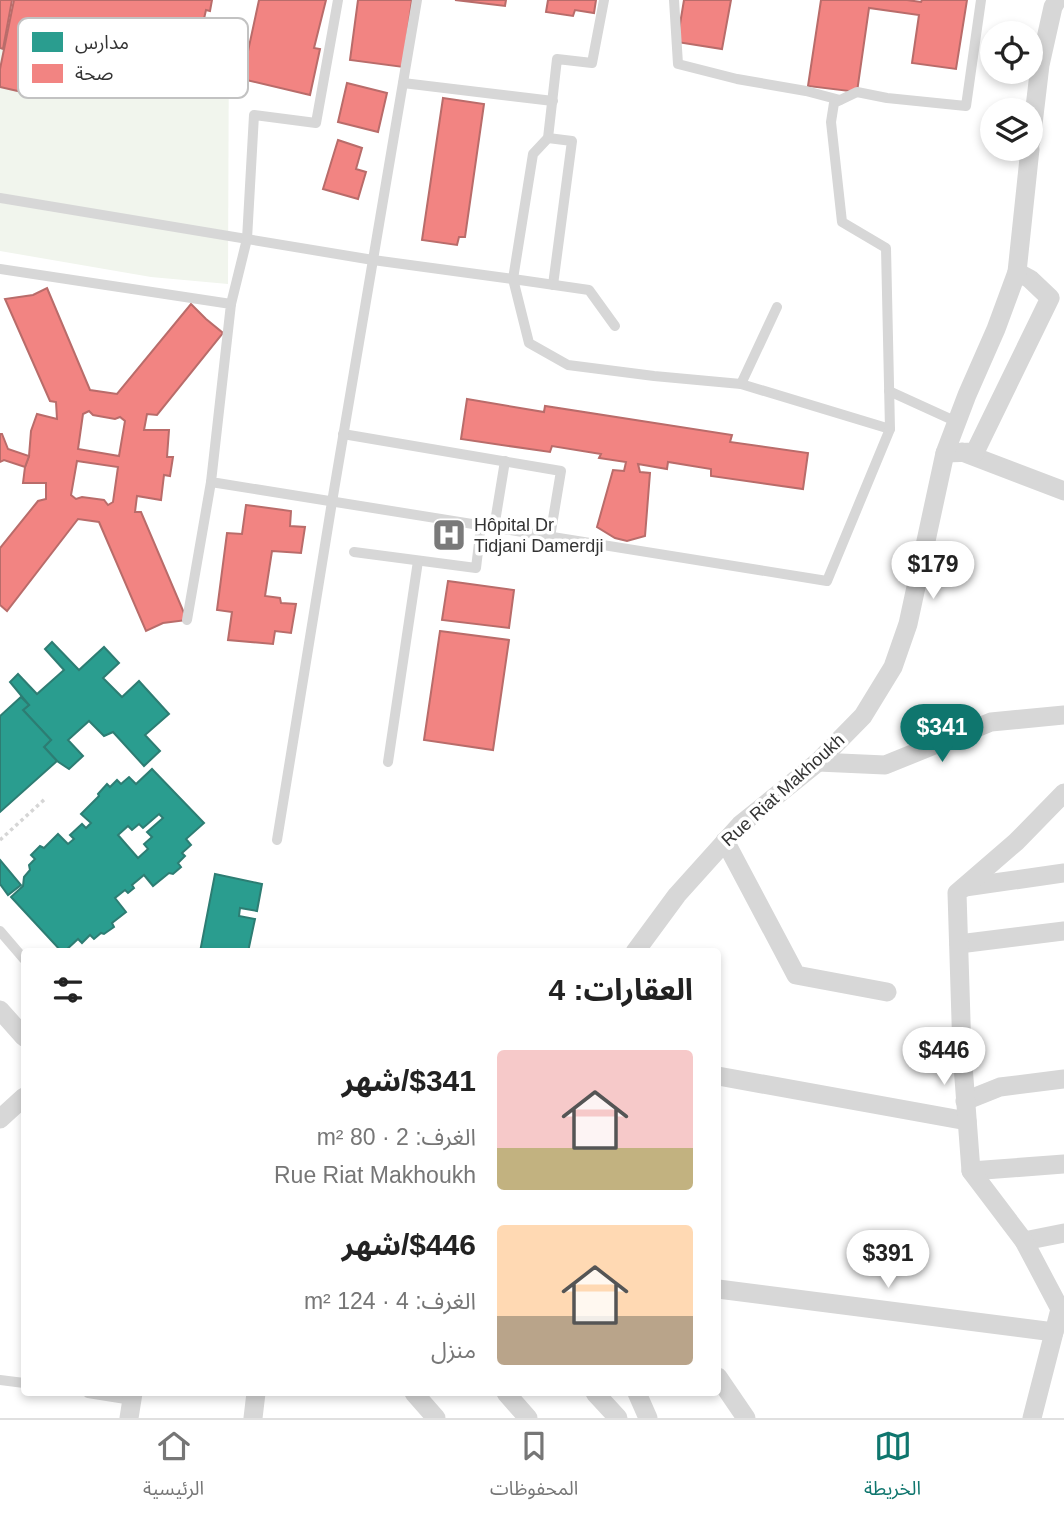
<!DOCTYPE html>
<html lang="ar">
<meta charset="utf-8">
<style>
:root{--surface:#fff;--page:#f6f6f6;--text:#222;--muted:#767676;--line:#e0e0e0;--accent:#0f766e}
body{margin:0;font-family:Helvetica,"Noto Sans Arabic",sans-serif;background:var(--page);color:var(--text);direction:rtl;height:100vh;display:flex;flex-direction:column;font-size:26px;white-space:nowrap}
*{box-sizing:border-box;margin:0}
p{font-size:23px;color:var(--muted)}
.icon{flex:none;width:38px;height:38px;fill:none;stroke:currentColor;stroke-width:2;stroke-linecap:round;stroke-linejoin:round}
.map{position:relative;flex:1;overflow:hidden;direction:ltr}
.sheet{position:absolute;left:21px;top:948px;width:700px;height:448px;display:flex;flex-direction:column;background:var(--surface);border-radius:7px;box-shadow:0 4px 10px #0003;direction:rtl}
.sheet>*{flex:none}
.fabs{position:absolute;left:980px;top:21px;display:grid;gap:14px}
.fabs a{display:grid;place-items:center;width:63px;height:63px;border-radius:50%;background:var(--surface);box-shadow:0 4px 10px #0003;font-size:35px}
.price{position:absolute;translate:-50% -60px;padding:0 16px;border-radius:24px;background:#fff;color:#222;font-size:23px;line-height:46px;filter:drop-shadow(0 2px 4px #0008)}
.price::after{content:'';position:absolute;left:50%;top:42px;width:21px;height:16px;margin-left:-10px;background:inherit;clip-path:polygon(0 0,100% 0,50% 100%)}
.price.selected{background:var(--accent);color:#fff}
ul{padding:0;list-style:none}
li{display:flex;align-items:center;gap:21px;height:175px;padding:0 28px}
li span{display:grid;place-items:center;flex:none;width:196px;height:140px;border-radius:7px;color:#555}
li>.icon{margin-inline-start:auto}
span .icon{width:84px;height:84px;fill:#fffc;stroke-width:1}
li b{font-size:30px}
h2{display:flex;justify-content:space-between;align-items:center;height:84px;padding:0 28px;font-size:30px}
.tabs{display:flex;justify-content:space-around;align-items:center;height:98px;border-top:2px solid var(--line);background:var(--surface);font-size:19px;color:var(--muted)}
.tabs a{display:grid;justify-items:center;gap:4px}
.tabs .selected{color:var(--accent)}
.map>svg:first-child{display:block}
.green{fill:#f1f5ed}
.schools{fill:#2a9d8f;stroke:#2d7d73;stroke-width:2;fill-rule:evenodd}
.health{fill:#f28482;stroke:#b96c6a;stroke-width:2;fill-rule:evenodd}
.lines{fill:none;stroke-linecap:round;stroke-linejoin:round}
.path{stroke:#d6d6d6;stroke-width:3.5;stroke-dasharray:3.5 3.5;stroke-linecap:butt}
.lane{stroke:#d7d7d7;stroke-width:10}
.street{stroke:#d7d7d7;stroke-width:19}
.labels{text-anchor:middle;stroke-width:7;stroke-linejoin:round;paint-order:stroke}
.poi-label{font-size:18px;fill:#333;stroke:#fff;text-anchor:start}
.street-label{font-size:18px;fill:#333;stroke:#fff}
.key{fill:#fff;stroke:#c2c2c2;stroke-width:2}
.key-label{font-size:19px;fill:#333}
</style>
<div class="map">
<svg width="1064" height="1418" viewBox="0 0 1064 1418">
<rect width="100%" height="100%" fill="#fff"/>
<polygon class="green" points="0,3 229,18 228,284 151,277 0,251"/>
<g class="schools">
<polygon points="52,642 79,670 104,647 119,663 103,678 122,697 139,681 169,714 145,735 160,751 144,766 113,732 104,736 89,721 68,740 83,756 69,769 57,761 44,747 51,740 23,710 29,705 10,682 18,674 37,694 64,670 45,649"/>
<polygon points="21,697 29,705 23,710 51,740 44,747 57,761 0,812 0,716"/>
<path d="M152 769 204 823 186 839 191 845 182 853 185 856 178 863 181 867 173 874 169 873 153 886 144 875 132 885 134 888 128 893 125 890 115 898 126 912 112 923 114 927 104 934 101 933 94 939 90 935 82 943 78 939 64 952H62L11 897 23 886 24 877 30 870 29 865 35 859 31 855 40 846 44 848 58 834 68 844 74 839 70 835 82 824 86 828 91 823 81 814 99 796 98 794 107 784 110 787 117 780 121 784 129 777 136 784ZM159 814 163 818 147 832 152 837 144 844 148 849 138 858 118 835 128 826 132 830 139 824 143 828Z"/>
<polygon points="0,860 21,885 8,895 0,884"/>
<polygon points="215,874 262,884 257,911 240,908 239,916 255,919 248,952 200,952"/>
</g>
<g class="health">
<polygon points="0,0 12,0 3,49 0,48"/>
<polygon points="14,0 212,0 210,11 206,10 186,97 136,86 134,95 26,72 22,92 0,87 0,69"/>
<polygon points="259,0 326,0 314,48 320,49 310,95 242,79"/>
<polygon points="358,0 412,0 403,67 350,60"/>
<polygon points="455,0 506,0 505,6"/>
<polygon points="548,0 596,0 594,13 575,10 573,16 546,12"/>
<polygon points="684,0 731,0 722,49 677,42"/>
<polygon points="821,0 907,0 921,2 922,0 967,0 956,69 912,63 919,15 869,8 857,92 808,86"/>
<polygon points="347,83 387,93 378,132 338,122"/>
<polygon points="443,98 484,104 465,237 459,237 457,245 422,240"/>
<polygon points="338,140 362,148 356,169 366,172 358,199 323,189"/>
<path d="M47 288 90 390 117 394 191 304 206 319 223 333 157 415 147 414 144 430H169L167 457H173L170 476 164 475 161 500 137 496 135 512H141L187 620 163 623 146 631 99 522 78 519 7 611 0 605V548L38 501 46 499V483H23L25 467 29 456 31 431 37 414 57 419 56 402 50 401 5 299 33 295ZM89 411 93 415 115 419 120 417 125 421 119 456 78 449 83 414ZM77 461 118 467 113 502 108 505 104 500 82 497 76 499 71 495Z"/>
<polygon points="467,399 544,412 545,406 732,435 730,442 808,453 803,489 711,476 711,469 668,462 667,469 638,464 640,472 650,473 645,536 627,541 615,538 597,527 613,470 624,471 626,462 599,458 601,454 552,446 550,452 461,439"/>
<polygon points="0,434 2,434 8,449 29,456 25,467 4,460 0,462"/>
<polygon points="246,505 291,511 290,526 305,527 301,553 272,551 265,596 280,598 281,603 296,604 291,633 275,631 273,644 228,640 232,612 217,610 227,533 242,534"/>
<polygon points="448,581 514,590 509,628 442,620"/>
<polygon points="440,631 509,640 493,750 424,740"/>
</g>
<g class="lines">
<polyline class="path" points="0,840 46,798"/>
<g class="lane">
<polyline points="674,0 678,64 737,79 806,91 840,100"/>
<polyline points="403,83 553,101"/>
<polyline points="548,138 572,141 553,285"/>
<polyline points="0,198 373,260 513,279 533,154 548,138 557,59 592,63 604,0"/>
<polyline points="0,269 231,304 211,482 827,581 890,429 741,384 777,307"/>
<polyline points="231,304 247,239 254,115 316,123 338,0"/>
<polyline points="615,326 589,290 513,279 529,343 568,365 654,376 741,384"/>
<polyline points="889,391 957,422"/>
<polyline points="890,429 886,248 842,222 831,122 834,103 857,92 887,98 966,106 981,0"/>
<polyline points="343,434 561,471 550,537"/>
<polyline points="494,528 505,461"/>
<polyline points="354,552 476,568 481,526"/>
<polyline points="187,620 211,482"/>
<polyline points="388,762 418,561"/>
<polyline points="277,840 332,502 417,0"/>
<polyline points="0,931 24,959"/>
<polyline points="0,1380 24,1383"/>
<polyline points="88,1393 132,1400"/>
</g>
<g class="street">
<polyline points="1031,141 1040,65 1053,7 1057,0"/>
<polyline points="962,452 1064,491"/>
<polyline points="945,453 975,452 1050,298 1030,279 1017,272"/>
<polyline points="818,762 885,765 991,722 1064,715"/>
<polyline points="725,841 796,975 887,992"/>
<polyline points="965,887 1064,873"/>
<polyline points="959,944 1064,931"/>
<polyline points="635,952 677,895 740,825 818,762 863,716 893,667 908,624 945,453 967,395 996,329 1017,272 1030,149"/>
<polyline points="0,1010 24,1037"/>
<polyline points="718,1076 967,1121"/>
<polyline points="965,1101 1000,1087 1064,1079"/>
<polyline points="0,1119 24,1097"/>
<polyline points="971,1171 1064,1164"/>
<polyline points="1024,1241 1064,1233"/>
<polyline points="718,1289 1054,1332"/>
<polyline points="718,1377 746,1418"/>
<polyline points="414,1393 436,1418"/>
<polyline points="506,1393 528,1418"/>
<polyline points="595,1393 618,1418"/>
<polyline points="637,1393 648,1418"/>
<polyline points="129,1418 133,1393"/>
<polyline points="253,1418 256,1393"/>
<polyline points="1032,1418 1060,1309 1024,1241 971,1171 962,1052 957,893 1016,842 1064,793"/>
</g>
</g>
<defs>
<symbol id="hospital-square" viewBox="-11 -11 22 22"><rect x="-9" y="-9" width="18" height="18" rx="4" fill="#7a7a7a" stroke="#fff"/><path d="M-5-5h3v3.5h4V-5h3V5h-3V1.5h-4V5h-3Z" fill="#fff"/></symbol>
</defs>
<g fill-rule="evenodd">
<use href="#hospital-square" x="430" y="516" width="38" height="38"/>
</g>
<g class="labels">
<g class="poi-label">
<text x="474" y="531">Hôpital Dr<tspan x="474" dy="21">Tidjani Damerdji</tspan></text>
</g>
<g class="street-label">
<text transform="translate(783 790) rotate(-42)" y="6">Rue Riat Makhoukh</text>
</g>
</g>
<rect x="18" y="18" width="230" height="80" rx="10" class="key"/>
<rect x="32" y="32" width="31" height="20" fill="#2a9d8f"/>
<rect x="32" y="64" width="31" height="19" fill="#f28482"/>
<g class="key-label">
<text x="75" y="49">مدارس</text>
<text x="75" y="80">صحة</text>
</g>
</svg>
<div class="fabs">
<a><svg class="icon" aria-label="locate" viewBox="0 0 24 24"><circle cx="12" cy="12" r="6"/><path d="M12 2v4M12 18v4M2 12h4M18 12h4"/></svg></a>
<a><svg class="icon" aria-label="layers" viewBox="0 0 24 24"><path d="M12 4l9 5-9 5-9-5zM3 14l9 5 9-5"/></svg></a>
</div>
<b class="price" style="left:933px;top:601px">$179</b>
<b class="price selected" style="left:942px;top:764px">$341</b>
<b class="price" style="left:944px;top:1087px">$446</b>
<b class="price" style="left:888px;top:1290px">$391</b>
<section class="sheet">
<h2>العقارات: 4<svg class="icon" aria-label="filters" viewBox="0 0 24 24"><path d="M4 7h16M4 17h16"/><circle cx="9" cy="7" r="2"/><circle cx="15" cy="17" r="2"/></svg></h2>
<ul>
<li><span style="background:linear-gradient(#f6c9c9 70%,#c2b280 0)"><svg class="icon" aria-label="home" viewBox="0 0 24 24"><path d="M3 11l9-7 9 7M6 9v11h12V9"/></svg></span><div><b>$341/شهر</b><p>الغرف: 2 · 80 m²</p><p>Rue Riat Makhoukh</p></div></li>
<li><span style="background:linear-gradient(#ffd9b3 65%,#b9a48a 0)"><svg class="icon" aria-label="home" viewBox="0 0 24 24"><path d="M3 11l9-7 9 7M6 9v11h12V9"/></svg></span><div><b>$446/شهر</b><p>الغرف: 4 · 124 m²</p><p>منزل</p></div></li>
</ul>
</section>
</div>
<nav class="tabs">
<a class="selected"><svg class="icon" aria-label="map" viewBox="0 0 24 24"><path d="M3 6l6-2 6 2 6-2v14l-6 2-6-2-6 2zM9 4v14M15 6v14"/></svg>الخريطة</a>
<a><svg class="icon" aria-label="saved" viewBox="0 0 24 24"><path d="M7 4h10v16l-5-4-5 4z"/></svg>المحفوظات</a>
<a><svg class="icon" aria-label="home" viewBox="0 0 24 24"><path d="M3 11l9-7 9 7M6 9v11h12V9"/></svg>الرئيسية</a>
</nav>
